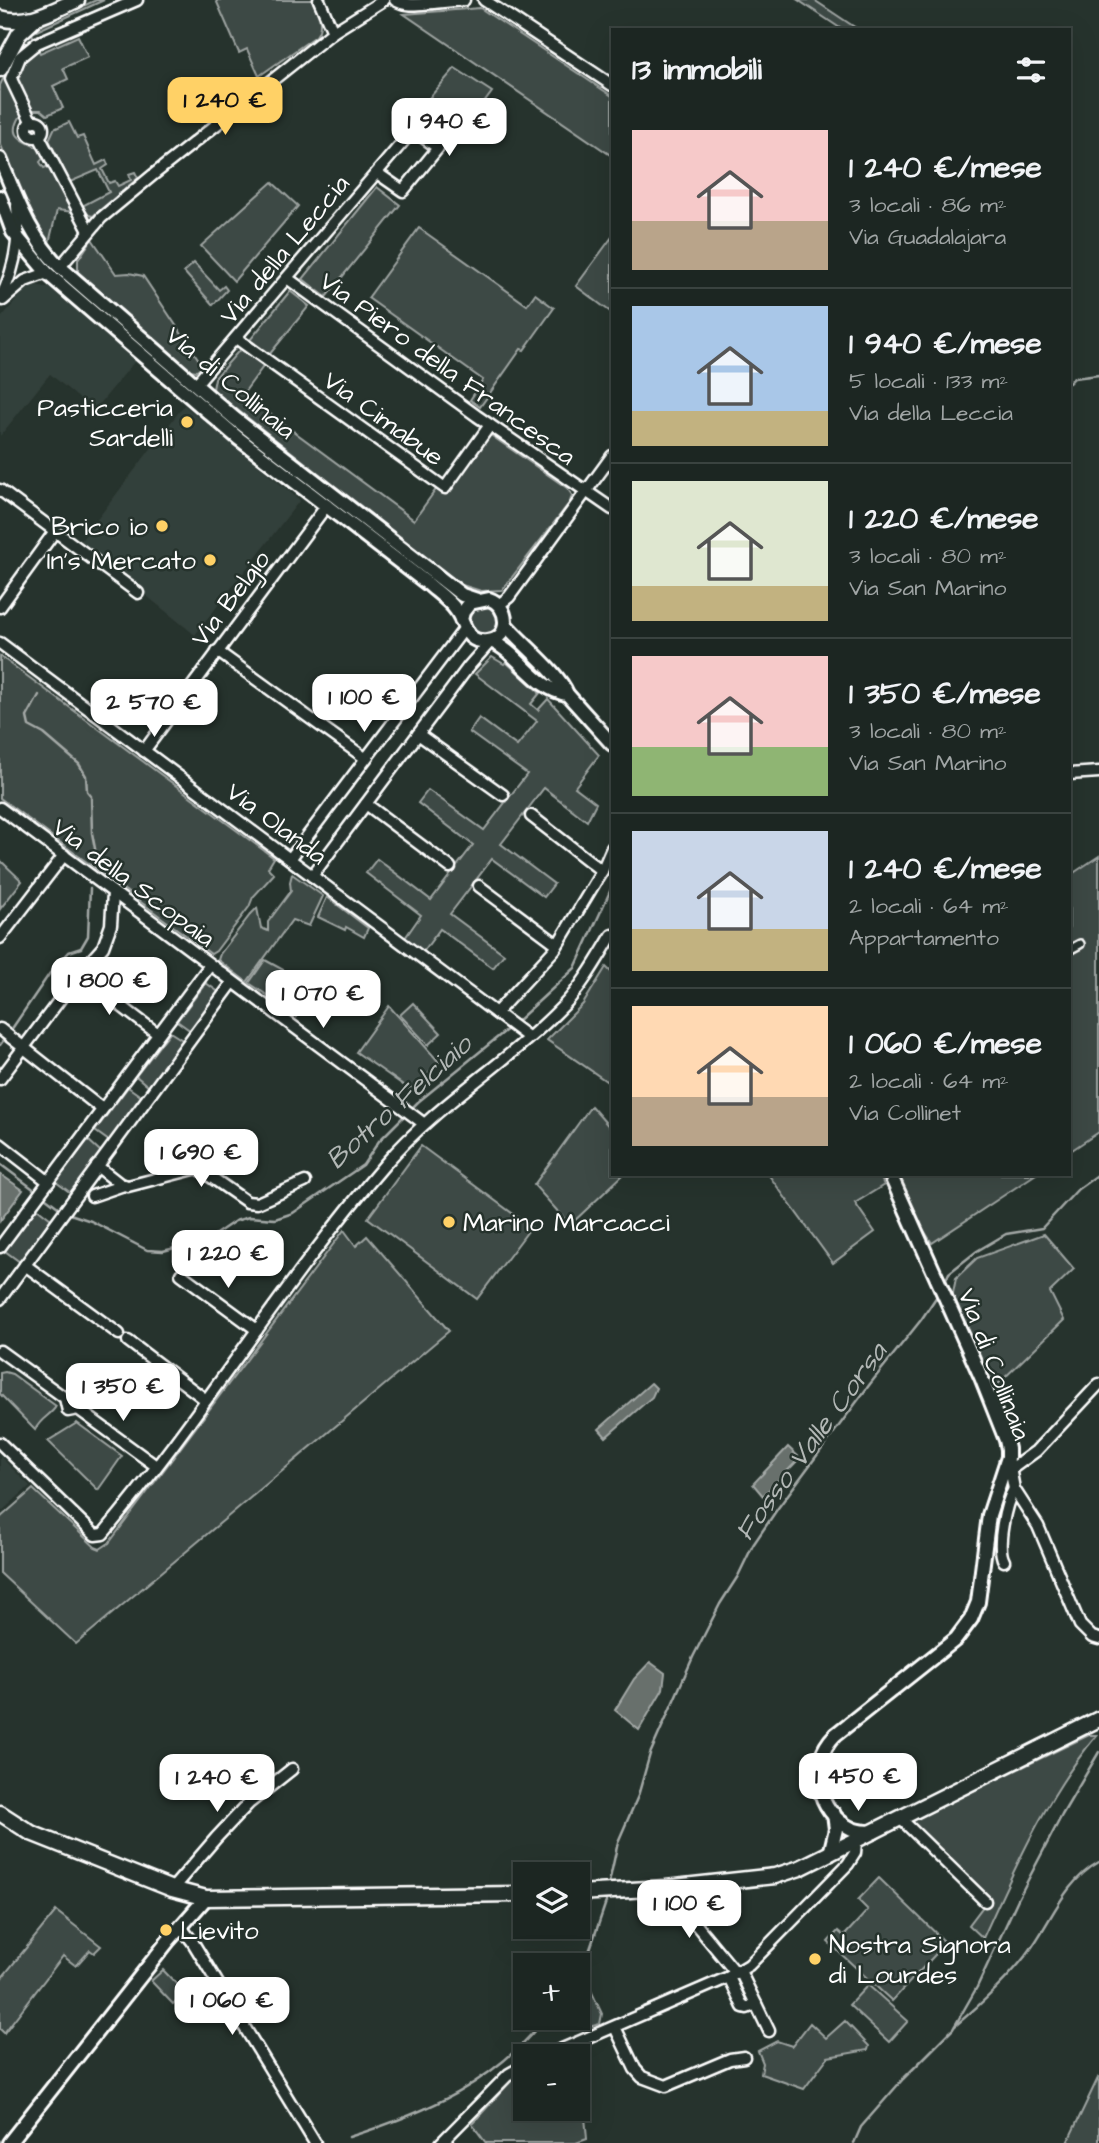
<!DOCTYPE html>
<html lang="it">
<meta charset="utf-8">
<style>
:root{--surface:#1c2622;--page:#252e2a;--text:#f1f3f6;--muted:#a0a5a5;--line:#3a4340;--accent:#ffd166}
body{margin:0;font-family:"Architects Daughter",sans-serif;background:var(--page);color:var(--text);height:100vh;display:flex;flex-direction:column;font-size:26px;white-space:nowrap}
*{box-sizing:border-box;margin:0}
p{font-size:23px;color:var(--muted)}
.icon{flex:none;width:38px;height:38px;fill:none;stroke:currentColor;stroke-width:2;stroke-linecap:round;stroke-linejoin:round}
.map{position:relative;flex:1;overflow:hidden}
.side{position:absolute;left:611px;top:28px;width:460px;height:1148px;display:flex;flex-direction:column;background:var(--surface);border-radius:0px;box-shadow:0 7px 28px #0002,0 0 0 2px var(--line)}
.side>*{flex:none}
.controls{position:absolute;left:513px;top:1862px;display:grid;gap:14px}
.controls a{display:grid;place-items:center;width:77px;height:77px;border-radius:0px;background:var(--surface);box-shadow:0 7px 28px #0002,0 0 0 2px var(--line);font-size:35px}
.price{position:absolute;translate:-50% -60px;padding:0 16px;border-radius:14px;background:#fff;color:#222;font-size:23px;line-height:46px;filter:drop-shadow(0 2px 4px #0008)}
.price::after{content:'';position:absolute;left:50%;top:42px;width:21px;height:16px;margin-left:-10px;background:inherit;clip-path:polygon(0 0,100% 0,50% 100%)}
.price.on{background:var(--accent);color:#111}
ul{padding:0;list-style:none}
li{display:flex;align-items:center;gap:21px;height:175px;padding:0 21px}
li+li{border-top:2px solid var(--line)}
li span{display:grid;place-items:center;flex:none;width:196px;height:140px;border-radius:0px;color:#555}
li>.icon{margin-inline-start:auto}
span .icon{width:84px;height:84px;fill:#fffc;stroke-width:1}
li b{font-size:30px}
h2{display:flex;justify-content:space-between;align-items:center;height:84px;padding:0 21px;font-size:30px}
.map>svg:first-child{display:block}
.built{fill:#333f3a}
.green{fill:#3e4944;stroke:#9ea4a2;stroke-width:2}
.water{fill:#67706c;stroke:#a4a9a7;stroke-width:2}
.lines{fill:none;stroke-linecap:round;stroke-linejoin:round}
.stream{stroke:#a4a9a7;stroke-width:2.5}
.pedestrian-casing{stroke:#fff;stroke-width:12}
.minor-casing{stroke:#fff;stroke-width:15}
.tertiary-casing{stroke:#fff;stroke-width:18}
.secondary-casing{stroke:#fff;stroke-width:19}
.pedestrian{stroke:#26332d;stroke-width:7}
.minor{stroke:#26332d;stroke-width:10}
.tertiary{stroke:#26332d;stroke-width:12}
.secondary{stroke:#26332d;stroke-width:14}
.poi-dot{fill:#ffd166;stroke:#26332d;stroke-width:2.5}
.labels{text-anchor:middle;stroke-width:5;stroke-linejoin:round;paint-order:stroke}
.street-label{font-size:26px;fill:#fff;stroke:#26332d}
.poi-label{font-size:26px;fill:#fff;stroke:#26332d;text-anchor:end}
.water-label{font-size:28px;font-style:italic;fill:#b3b8b6;stroke:#26332d}
</style>
<div class="map">
<svg width="1099" height="2143" viewBox="0 0 1099 2143">
<rect width="100%" height="100%" fill="#26332d"/>
<filter id="ink" filterUnits="userSpaceOnUse"><feTurbulence type="fractalNoise" baseFrequency=".0143" numOctaves="2"/><feDisplacementMap in="SourceGraphic" scale="14" xChannelSelector="R" yChannelSelector="G"/><feConvolveMatrix kernelMatrix="1 2 1 2 8 2 1 2 1" color-interpolation-filters="sRGB"/></filter>
<g filter="url(#ink)">
<g class="built">
<polygon points="36,285 50,288 135,361 94,411 50,374 0,436 0,319 26,289"/>
<polygon points="184,405 300,500 195,635 80,542"/>
<polygon points="0,1456 30,1486 0,1513"/>
</g>
<g class="green">
<path d="M96 0H104L32 33 34 40C1 72 1 73 22 114 5 139 26 140 41 150L44 157 40 162 44 168 49 166 74 212 57 210 49 243 34 224 0 143V85L21 43 31 30Z"/>
<path d="M216 0H312C317 12 325 24 316 36L259 76 247 49 239 53Z"/>
<polygon points="798,0 814,0 859,30 843,30"/>
<polygon points="480,8 612,96 612,156 404,14"/>
<polygon points="78,36 88,57 63,68 68,79 53,86 63,108 47,115 41,110 30,110 15,76 27,57 37,47 40,53"/>
<polygon points="455,68 492,92 455,142 418,111"/>
<polygon points="69,122 77,138 83,136 96,165 106,160 108,165 102,169 109,183 115,181 118,186 131,180 129,174 135,172 138,178 93,216 89,215 82,206 109,192 98,170 70,182 49,140 54,129"/>
<polygon points="272,182 298,206 234,281 201,246"/>
<polygon points="377,187 400,205 326,297 303,279"/>
<polygon points="419,228 527,305 535,294 554,308 524,350 521,349 480,407 470,400 483,380 368,298"/>
<polygon points="612,237 612,313 576,286"/>
<polygon points="92,239 116,274 129,273 143,276 203,366 197,371 189,370 78,272 78,260"/>
<polygon points="194,263 219,290 224,286 227,290 213,305 184,272"/>
<polygon points="290,291 309,306 269,355 250,340"/>
<polygon points="242,347 265,364 243,394 414,520 437,488 446,493 489,434 567,488 572,495 570,502 502,590 481,591 462,585 221,397 213,389 215,378"/>
<circle cx="484" cy="620" r="16"/>
<polygon points="0,656 274,858 268,868 274,874 253,897 249,907 216,951 211,954 0,798"/>
<polygon points="492,657 504,664 506,662 540,693 531,704 538,710 548,699 599,755 575,787 596,803 587,821 544,788 501,844 554,884 544,897 492,859 450,914 504,954 493,968 440,929 423,952 405,938 421,915 366,873 377,859 431,900 473,845 418,803 428,790 484,830 527,774 469,732 479,718 517,746 537,721 475,674"/>
<polygon points="1099,856 1099,1132 1069,1152 1069,876"/>
<polygon points="0,860 22,881 0,909"/>
<polygon points="292,874 323,896 309,926 292,920 247,982 218,960 220,954 250,915 257,908 261,928 268,931 268,922 291,891 290,882"/>
<polygon points="327,897 368,928 364,937 346,927 345,930 318,917"/>
<polygon points="265,960 287,972 273,999 249,983"/>
<polygon points="606,967 612,973 612,1085 547,1040 583,1004"/>
<polygon points="291,973 309,982 296,1017 277,1003"/>
<polygon points="206,983 220,993 191,1031 177,1021"/>
<polygon points="413,1003 441,1033 428,1045 400,1015"/>
<polygon points="389,1006 439,1062 420,1084 409,1089 356,1052"/>
<polygon points="170,1032 184,1041 149,1087 136,1076"/>
<polygon points="128,1087 142,1097 109,1141 95,1131"/>
<polygon points="591,1106 612,1130 612,1174 624,1174 570,1225 534,1185"/>
<polygon points="88,1140 101,1152 71,1193 56,1182"/>
<polygon points="421,1146 531,1227 477,1299 368,1218"/>
<polygon points="768,1174 879,1174 884,1185 855,1203 875,1232 833,1263"/>
<polygon points="896,1174 1036,1174 932,1243 914,1215"/>
<polygon points="37,1208 51,1219 20,1262 5,1251"/>
<polygon points="344,1230 356,1246 367,1236 449,1331 76,1644 0,1573 0,1518 33,1489 95,1547 100,1549 109,1543"/>
<polygon points="1044,1234 1074,1269 1050,1292 1064,1320 991,1391 951,1303 956,1278 977,1258"/>
<path d="M5 1372 12 1374 56 1406C52 1415 41 1417 35 1430L0 1394V1373Z"/>
<polygon points="77,1423 122,1456 98,1490 48,1441"/>
<path d="M1089 1735H1097C1047 1794 1015 1868 983 1938L969 1925 990 1897 911 1821Z"/>
<polygon points="879,1878 946,1943 892,2001 828,1942 838,1931 844,1936 868,1910 858,1900"/>
<polygon points="56,1911 101,1946 94,1953 90,1950 76,1966 63,1956 4,2033 0,2029 0,1980"/>
<polygon points="163,1970 185,1993 173,2004 151,1981"/>
<polygon points="585,1984 588,1984 602,2014 600,2024 589,2027 586,2025 590,2021 589,2017 581,2020 573,2018 578,2018 578,1995"/>
<polygon points="868,1985 908,2021 889,2042 849,2005"/>
<polygon points="845,2021 869,2046 868,2050 828,2057 804,2089 761,2074 763,2063 758,2051 777,2041 792,2046 810,2023 826,2038"/>
<polygon points="525,2073 525,2109 578,2109 578,2086 582,2084 587,2139 576,2143 486,2143 472,2124 511,2081"/>
<polygon points="1099,2076 1099,2143 1067,2143"/>
</g>
<g class="water">
<polygon points="0,1174 23,1190 0,1221"/>
<polygon points="651,1383 656,1388 652,1397 606,1437 599,1429"/>
<polygon points="788,1447 800,1458 763,1496 753,1484"/>
<polygon points="650,1662 665,1673 663,1689 639,1730 615,1710 634,1679"/>
</g>
<g class="lines">
<g class="stream">
<polyline points="1069,383 1074,378 1099,375"/>
<polyline points="39,695 27,717 29,726 44,734 79,764 86,776 87,791 91,796 92,833 97,859 95,869"/>
<polyline points="514,1024 575,968 612,887"/>
<polyline points="9,1033 50,973 69,952 81,948 88,936 90,888"/>
<polyline points="0,1045 5,1038"/>
<polyline points="0,1164 36,1191"/>
<polyline points="42,1195 62,1210"/>
<polyline points="67,1213 91,1221 147,1250 163,1251 207,1240 235,1221 249,1217 275,1219 293,1213 363,1165 379,1141 418,1102 509,1028"/>
<polyline points="944,1284 949,1273 977,1251 1006,1234 1042,1228 1078,1189 1099,1174"/>
<polyline points="609,1883 618,1842 638,1796 650,1754 693,1657 720,1604 738,1576 753,1545 778,1508 870,1384 921,1320 939,1293"/>
<polyline points="578,1973 588,1955 606,1902"/>
<path d="M955 2026C980 2005 1007 1980 1027 1954 1051 1923 1063 1882 1099 1862"/>
<path d="M349 2137C425 2113 495 2083 545 2018"/>
<polyline points="854,2143 861,2127 903,2079 953,2029 977,1987 1018,1899 1062,1815 1099,1752"/>
</g>
<defs>
<polyline id="pedestrian" points="1069,950 1080,944"/>
<g id="minor">
<polyline points="319,0 333,32"/>
<path d="M395 0C406 7 421 4 433 3L435 0"/>
<polyline points="484,0 612,85"/>
<polyline points="433,3 464,0"/>
<circle cx="35" cy="129" r="8"/>
<polyline points="31,121 11,79 20,57 37,43 137,0"/>
<polyline points="39,136 89,231"/>
<polyline points="60,267 101,218 153,175 333,32 384,0"/>
<polyline points="287,278 477,416 612,509"/>
<path d="M0 299C15 270 20 238 17 206"/>
<polyline points="3,300 25,281 47,273"/>
<polyline points="236,338 445,488 490,425"/>
<polyline points="196,384 413,130 438,148 403,191 377,173"/>
<polyline points="0,490 138,593"/>
<polyline points="500,604 509,597 612,456"/>
<polyline points="0,607 55,531"/>
<polyline points="0,643 528,1037"/>
<polyline points="217,651 365,758"/>
<polyline points="418,734 503,795"/>
<polyline points="144,751 327,505"/>
<polyline points="1069,774 1099,772"/>
<polyline points="366,804 450,867"/>
<polyline points="0,808 423,1123"/>
<polyline points="531,816 602,871"/>
<polyline points="290,859 464,629"/>
<polyline points="312,876 469,666 491,641"/>
<polyline points="479,886 557,944"/>
<polyline points="0,938 64,855"/>
<polyline points="79,974 158,1034"/>
<polyline points="496,1013 555,949 602,871 612,848"/>
<polyline points="0,1029 102,1109"/>
<polyline points="0,1079 79,974 103,947 111,925 113,893"/>
<polyline points="0,1144 49,1182"/>
<polyline points="97,1166 120,1184 128,1186 198,1168 247,1202 257,1203 305,1182"/>
<polyline points="92,1196 124,1185"/>
<polyline points="0,1247 210,965"/>
<polyline points="25,1265 119,1334"/>
<polyline points="181,1274 257,1330"/>
<polyline points="0,1299 233,982"/>
<polyline points="128,1341 206,1400"/>
<polyline points="0,1351 65,1398 68,1411 78,1409 156,1466"/>
<path d="M0 1443 95 1535 103 1534C203 1415 284 1281 386 1163 439 1102 509 1062 564 1005 583 985 598 958 612 935"/>
<polyline points="1008,1457 1014,1489 1038,1526 1080,1625 1092,1637 1099,1639"/>
<polyline points="1010,1470 1036,1451 1099,1384"/>
<path d="M1004 1561C996 1547 1005 1504 1014 1489"/>
<polyline points="901,1819 985,1901"/>
<polyline points="666,1888 736,1973"/>
<polyline points="172,1889 216,1838 249,1803 292,1769"/>
<polyline points="181,1927 192,1941 315,2143"/>
<polyline points="729,1977 743,2007 747,2008 756,2004 740,1971"/>
<polyline points="756,2004 769,2031"/>
<polyline points="615,2027 635,2069 642,2077 666,2086 730,2059 744,2057"/>
<polyline points="546,2056 729,1977 749,1965 848,1864 855,1853 856,1842"/>
<polyline points="441,2143 509,2074 525,2065"/>
</g>
<g id="tertiary">
<path d="M0 159C16 197 30 238 60 267L234 418 462 595 477 600"/>
<path d="M0 197 13 232 47 273 238 438 428 584C437 592 449 600 456 610 466 623 464 644 488 641 512 638 509 605 489 599L470 603 463 612 461 620"/>
<path d="M505 624C522 644 559 673 567 694L612 744"/>
<path d="M491 641C519 653 536 690 567 694"/>
<path d="M874 1832C867 1832 859 1832 852 1829 816 1812 807 1763 835 1735L956 1639 971 1619 978 1602 989 1515 1008 1457V1449L1006 1440 981 1377 890 1174"/>
<polyline points="830,1854 836,1829 834,1814"/>
<polyline points="9,2143 169,1940 206,1898"/>
</g>
<g id="secondary">
<path d="M0 18C28 26 52 11 77 0"/>
<polyline points="0,69 19,34 35,19"/>
<polyline points="0,1813 31,1833 172,1889 206,1898 525,1894"/>
<polyline points="578,1893 666,1888 775,1876 800,1868 1099,1719"/>
</g>
</defs>
<use href="#pedestrian" class="pedestrian-casing"/>
<use href="#minor" class="minor-casing"/>
<use href="#tertiary" class="tertiary-casing"/>
<use href="#secondary" class="secondary-casing"/>
<use href="#pedestrian" class="pedestrian"/>
<use href="#minor" class="minor"/>
<use href="#tertiary" class="tertiary"/>
<use href="#secondary" class="secondary"/>
</g>
</g>
<g class="poi-dot">
<circle cx="187" cy="422" r="7"/>
<circle cx="162" cy="526" r="7"/>
<circle cx="210" cy="560" r="7"/>
<circle cx="449" cy="1222" r="7"/>
<circle cx="166" cy="1930" r="7"/>
<circle cx="815" cy="1959" r="7"/>
</g>
<g class="labels">
<g class="street-label">
<text transform="translate(284 249) rotate(-50)" y="9">Via della Leccia</text>
<text transform="translate(448 368) rotate(36)" y="9">Via Piero della Francesca</text>
<text transform="translate(231 382) rotate(40)" y="9">Via di Collinaia</text>
<text transform="translate(384 418) rotate(36)" y="9">Via Cimabue</text>
<text transform="translate(230 598) rotate(-53)" y="9">Via Belgio</text>
<text transform="translate(277 823) rotate(37)" y="9">Via Olanda</text>
<text transform="translate(134 882) rotate(37)" y="9">Via della Scopaia</text>
<text transform="translate(995 1364) rotate(69)" y="9">Via di Collinaia</text>
</g>
<g class="poi-label">
<text x="173" y="416">Pasticceria<tspan x="173" dy="30">Sardelli</tspan></text>
<text x="148" y="535">Brico io</text>
<text x="196" y="569">In's Mercato</text>
<text x="463" y="1231" text-anchor="start">Marino Marcacci</text>
<text x="180" y="1939" text-anchor="start">Lievito</text>
<text x="829" y="1953" text-anchor="start">Nostra Signora<tspan x="829" dy="30">di Lourdes</tspan></text>
</g>
<g class="water-label">
<text transform="translate(398 1101) rotate(-42)" y="10">Botro Felciaio</text>
<text transform="translate(810 1441) rotate(-54)" y="10">Fosso Valle Corsa</text>
</g>
</g>
</svg>
<div class="controls">
<a><svg class="icon" aria-label="layers" viewBox="0 0 24 24"><path d="M12 4l9 5-9 5-9-5zM3 14l9 5 9-5"/></svg></a>
<a>+</a>
<a>−</a>
</div>
<b class="price on" style="left:225px;top:137px">1 240 €</b>
<b class="price" style="left:449px;top:158px">1 940 €</b>
<b class="price" style="left:364px;top:734px">1 100 €</b>
<b class="price" style="left:154px;top:739px">2 570 €</b>
<b class="price" style="left:109px;top:1017px">1 800 €</b>
<b class="price" style="left:323px;top:1030px">1 070 €</b>
<b class="price" style="left:201px;top:1189px">1 690 €</b>
<b class="price" style="left:228px;top:1290px">1 220 €</b>
<b class="price" style="left:123px;top:1423px">1 350 €</b>
<b class="price" style="left:858px;top:1813px">1 450 €</b>
<b class="price" style="left:217px;top:1814px">1 240 €</b>
<b class="price" style="left:689px;top:1940px">1 100 €</b>
<b class="price" style="left:232px;top:2037px">1 060 €</b>
<section class="side">
<h2>13 immobili<svg class="icon" aria-label="filters" viewBox="0 0 24 24"><path d="M4 7h16M4 17h16"/><circle cx="9" cy="7" r="2"/><circle cx="15" cy="17" r="2"/></svg></h2>
<ul>
<li><span style="background:linear-gradient(#f6c9c9 65%,#b9a48a 0)"><svg class="icon" aria-label="home" viewBox="0 0 24 24"><path d="M3 11l9-7 9 7M6 9v11h12V9"/></svg></span><div><b>1 240 €/mese</b><p>3 locali · 86 m²</p><p>Via Guadalajara</p></div></li>
<li><span style="background:linear-gradient(#a9c7e8 75%,#c2b280 0)"><svg class="icon" aria-label="home" viewBox="0 0 24 24"><path d="M3 11l9-7 9 7M6 9v11h12V9"/></svg></span><div><b>1 940 €/mese</b><p>5 locali · 133 m²</p><p>Via della Leccia</p></div></li>
<li><span style="background:linear-gradient(#dfe7d0 75%,#c2b280 0)"><svg class="icon" aria-label="home" viewBox="0 0 24 24"><path d="M3 11l9-7 9 7M6 9v11h12V9"/></svg></span><div><b>1 220 €/mese</b><p>3 locali · 80 m²</p><p>Via San Marino</p></div></li>
<li><span style="background:linear-gradient(#f6c9c9 65%,#8fb573 0)"><svg class="icon" aria-label="home" viewBox="0 0 24 24"><path d="M3 11l9-7 9 7M6 9v11h12V9"/></svg></span><div><b>1 350 €/mese</b><p>3 locali · 80 m²</p><p>Via San Marino</p></div></li>
<li><span style="background:linear-gradient(#c9d6e8 70%,#c2b280 0)"><svg class="icon" aria-label="home" viewBox="0 0 24 24"><path d="M3 11l9-7 9 7M6 9v11h12V9"/></svg></span><div><b>1 240 €/mese</b><p>2 locali · 64 m²</p><p>Appartamento</p></div></li>
<li><span style="background:linear-gradient(#ffd9b3 65%,#b9a48a 0)"><svg class="icon" aria-label="home" viewBox="0 0 24 24"><path d="M3 11l9-7 9 7M6 9v11h12V9"/></svg></span><div><b>1 060 €/mese</b><p>2 locali · 64 m²</p><p>Via Collinet</p></div></li>
</ul>
</section>
</div>
